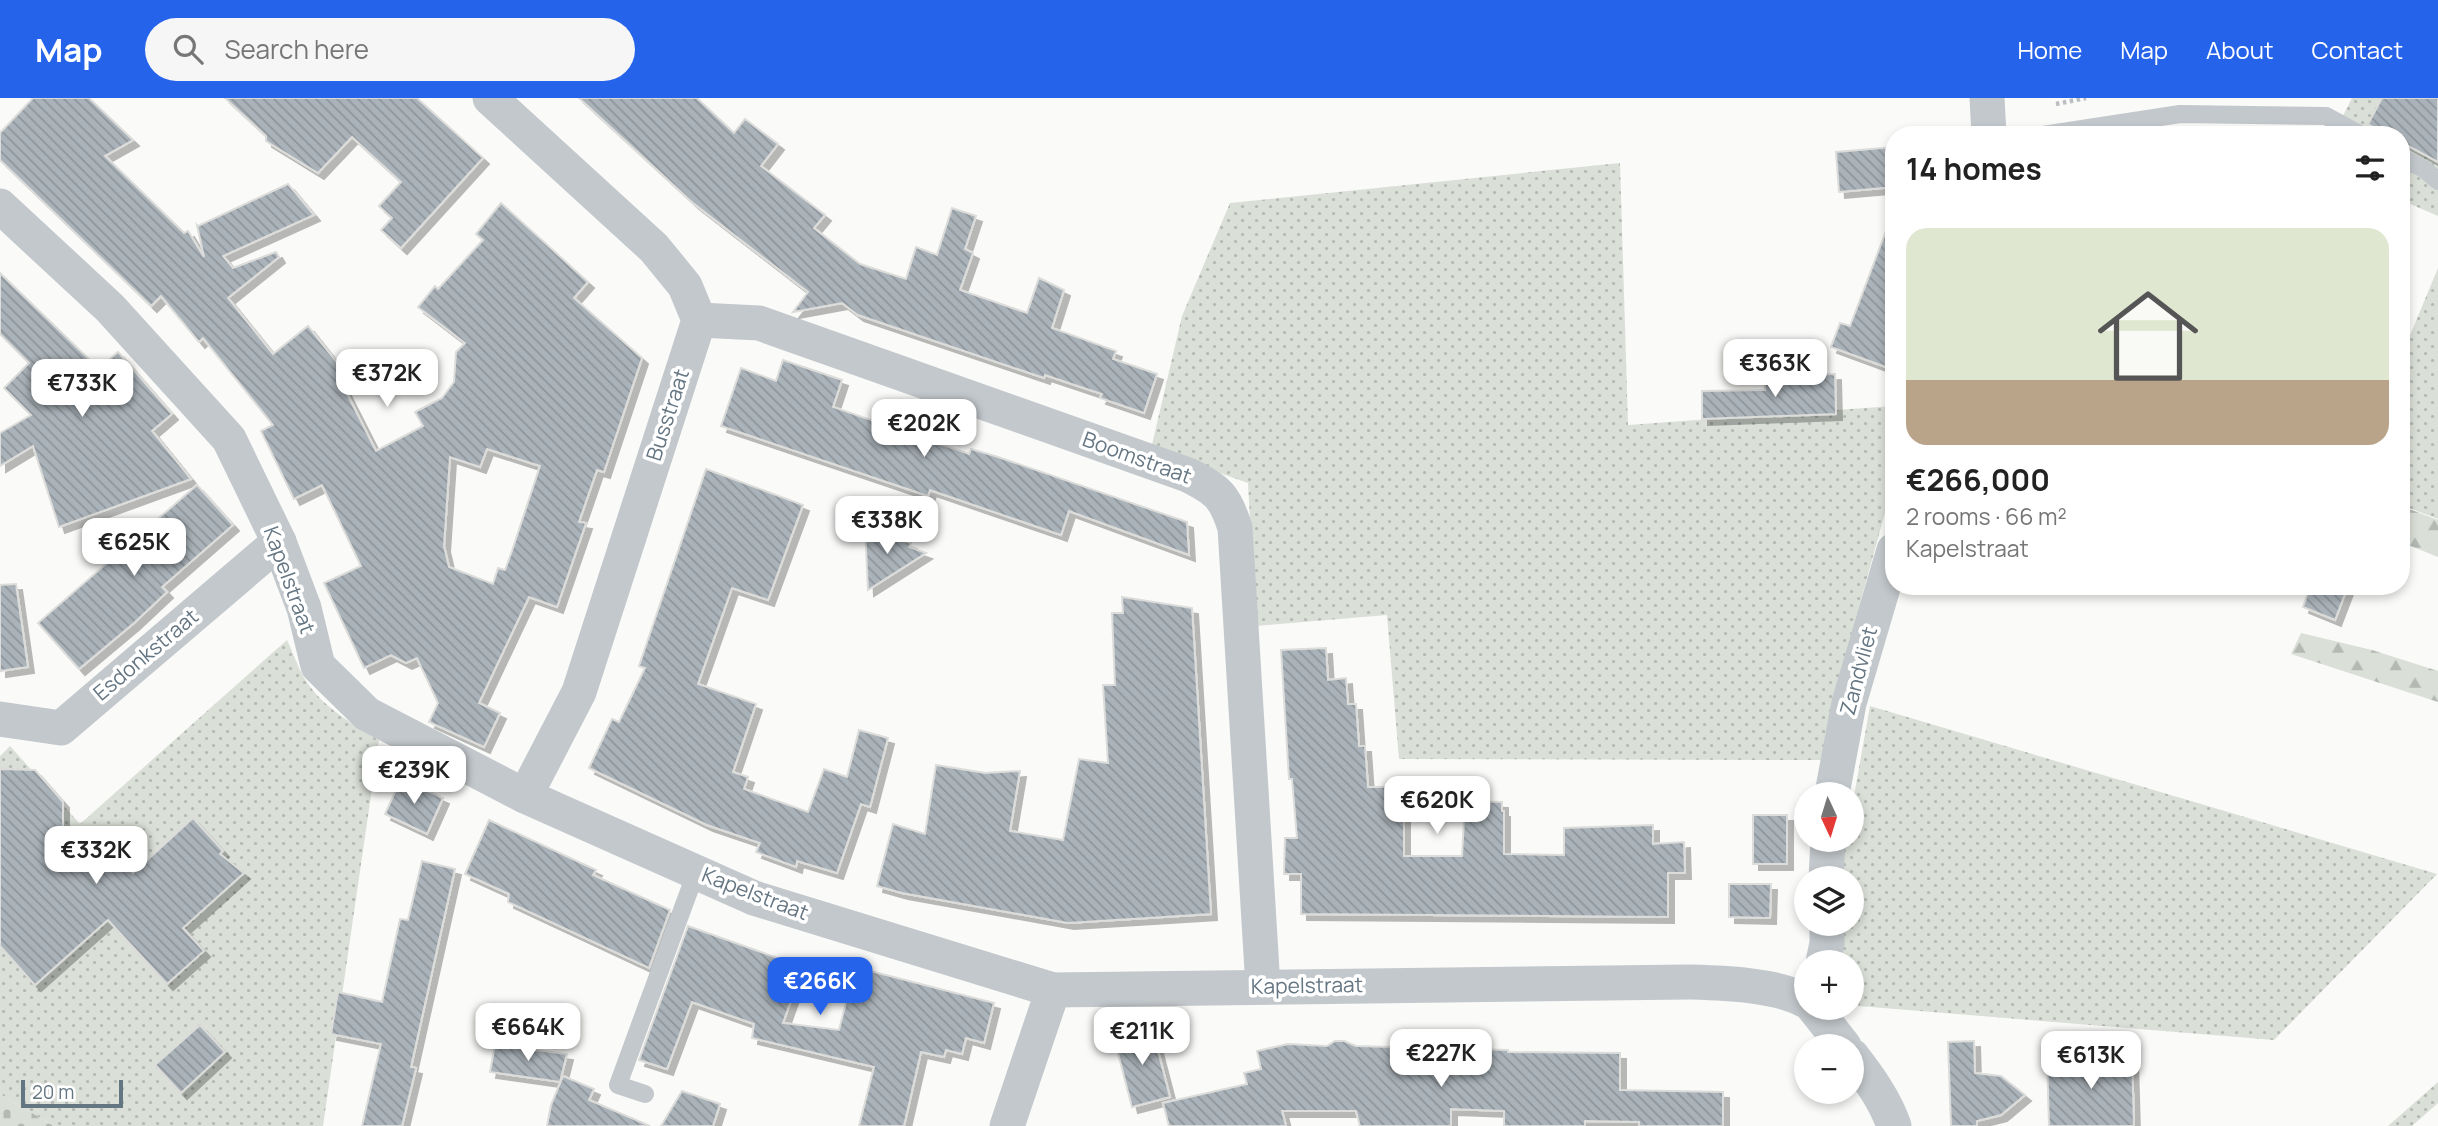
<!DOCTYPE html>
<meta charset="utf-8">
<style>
:root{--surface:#fff;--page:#f6f6f6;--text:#222;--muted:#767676;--line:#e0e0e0;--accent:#2563eb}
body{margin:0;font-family:Manrope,sans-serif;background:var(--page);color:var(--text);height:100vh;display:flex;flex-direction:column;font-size:26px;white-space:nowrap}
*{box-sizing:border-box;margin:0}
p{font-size:23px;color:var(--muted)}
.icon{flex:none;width:38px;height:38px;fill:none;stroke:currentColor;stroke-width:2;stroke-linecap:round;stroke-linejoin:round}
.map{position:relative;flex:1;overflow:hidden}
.panel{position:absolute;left:1885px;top:28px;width:525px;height:469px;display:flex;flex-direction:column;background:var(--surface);border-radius:28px;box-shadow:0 4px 10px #0003}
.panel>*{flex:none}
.needle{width:46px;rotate:176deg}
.buttons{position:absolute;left:1794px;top:684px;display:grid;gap:14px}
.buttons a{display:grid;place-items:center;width:70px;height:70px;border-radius:50%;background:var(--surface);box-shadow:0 4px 10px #0003;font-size:35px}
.scale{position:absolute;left:21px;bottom:18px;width:102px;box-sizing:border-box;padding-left:7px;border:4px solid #657683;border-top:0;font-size:19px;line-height:24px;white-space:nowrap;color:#657683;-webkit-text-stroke:5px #fff;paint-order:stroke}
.price{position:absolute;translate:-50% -60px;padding:0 16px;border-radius:14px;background:#fff;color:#222;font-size:23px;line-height:46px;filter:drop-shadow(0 2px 4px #0008)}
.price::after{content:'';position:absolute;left:50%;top:42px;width:21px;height:16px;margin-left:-10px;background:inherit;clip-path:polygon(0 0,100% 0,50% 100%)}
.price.current{background:var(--accent);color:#fff}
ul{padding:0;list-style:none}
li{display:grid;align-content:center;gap:14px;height:371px;padding:0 21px}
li+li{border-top:2px solid var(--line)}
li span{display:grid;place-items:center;height:217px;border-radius:21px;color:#555}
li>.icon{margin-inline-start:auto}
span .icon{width:126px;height:126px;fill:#fffc;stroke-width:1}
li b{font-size:30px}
h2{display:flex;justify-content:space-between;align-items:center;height:84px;padding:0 21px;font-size:30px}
header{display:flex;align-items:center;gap:42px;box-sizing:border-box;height:98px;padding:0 35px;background:var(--accent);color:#fff}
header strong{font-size:33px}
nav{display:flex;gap:38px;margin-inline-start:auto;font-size:24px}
.search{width:490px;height:63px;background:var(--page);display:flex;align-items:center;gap:18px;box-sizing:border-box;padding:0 24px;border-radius:38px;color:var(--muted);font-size:26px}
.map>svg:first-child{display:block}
.grass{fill:url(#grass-dots)}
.forest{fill:url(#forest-firs)}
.cemetery{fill:url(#cemetery-stones)}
.building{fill:url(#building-back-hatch);stroke:#dcdcda;stroke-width:2;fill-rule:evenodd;filter:url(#shadow)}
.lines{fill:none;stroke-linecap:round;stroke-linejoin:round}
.path{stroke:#bbbfc2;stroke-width:4.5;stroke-dasharray:3.5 3.5;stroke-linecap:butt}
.service{stroke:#c3c8cc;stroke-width:18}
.minor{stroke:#c3c8cc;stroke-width:35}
.labels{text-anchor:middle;stroke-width:7;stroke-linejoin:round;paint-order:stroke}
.street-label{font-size:21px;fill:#657683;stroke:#fff}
</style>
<header>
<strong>Map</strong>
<div class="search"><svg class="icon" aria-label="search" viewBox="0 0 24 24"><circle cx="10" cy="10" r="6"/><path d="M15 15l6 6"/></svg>Search here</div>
<nav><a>Home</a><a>Map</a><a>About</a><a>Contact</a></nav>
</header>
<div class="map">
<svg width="2438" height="1028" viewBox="0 0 2438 1028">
<defs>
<pattern id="grass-dots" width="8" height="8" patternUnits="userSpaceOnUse" patternTransform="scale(1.75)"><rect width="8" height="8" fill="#dadfd7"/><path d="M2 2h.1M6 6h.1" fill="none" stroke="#b4b9b4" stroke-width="1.8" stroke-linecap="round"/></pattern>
<pattern id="forest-firs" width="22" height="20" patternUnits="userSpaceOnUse" patternTransform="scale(1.75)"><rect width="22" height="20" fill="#dadfd7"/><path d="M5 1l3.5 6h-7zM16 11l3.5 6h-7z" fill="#b4b9b4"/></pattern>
<pattern id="cemetery-stones" width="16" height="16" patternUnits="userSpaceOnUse" patternTransform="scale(1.75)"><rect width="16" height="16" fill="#dadfd7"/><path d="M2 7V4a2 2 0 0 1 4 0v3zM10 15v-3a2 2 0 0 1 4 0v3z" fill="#b4b9b4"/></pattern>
<pattern id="building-back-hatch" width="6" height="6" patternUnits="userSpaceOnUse" patternTransform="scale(1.75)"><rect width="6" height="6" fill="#aab3b9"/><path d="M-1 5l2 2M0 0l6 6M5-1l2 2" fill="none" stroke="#8e969c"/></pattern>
<filter id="shadow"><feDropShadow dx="6" dy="6" stdDeviation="0" flood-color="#0004"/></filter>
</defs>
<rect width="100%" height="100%" fill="#fafaf8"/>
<g class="grass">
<polygon points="2352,0 2438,0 2438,118 2401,102 2401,37 2333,37"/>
<polygon points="1620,65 1628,327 1893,308 1893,386 1849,545 1826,662 1399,661 1387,517 1256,528 1248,385 1151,351 1182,218 1230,105"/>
<polygon points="2438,170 2438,421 2401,407 2401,259"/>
<path d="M287 542C293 555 298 570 306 583 322 608 353 627 379 642L323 1028H54L0 996V658L10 648 80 726Z"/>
<polygon points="1870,608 2437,776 2274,942 1859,908 1852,895 1852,864 1840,864 1840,826 1852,826 1852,780 1840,780 1846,742 1852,742 1852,709"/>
<polygon points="2438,984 2438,1005 2412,1028 2388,1028"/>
</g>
<g class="forest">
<polygon points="2401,408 2438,422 2438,459 2401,444"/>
<polygon points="2301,535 2372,552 2438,573 2438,604 2291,556"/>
</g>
<polygon class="cemetery" points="0,996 54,1028 0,1028"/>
<g class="building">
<path d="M33 0H89L133 42 105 58 184 135 188 133 204 159 197 127 198 128 288 86 314 117 223 158 233 170 276 154 279 159 228 200 273 256 308 228 342 271 337 276 376 353 423 328 415 314 442 300 454 284 456 254 465 245 418 209 435 188 438 191 483 142 476 136 501 105 588 184 574 200 642 260 604 374 597 372 579 424 586 425 557 509 529 499 479 605 500 615 484 649 429 624 438 605 417 560 406 565 391 557 364 570 324 485 361 468 322 387 294 401 261 333 273 327 203 240 199 244 161 198 151 208 0 62V35ZM487 351 540 368 512 453 505 472 498 470 493 486 449 469 444 448 450 359 480 369Z"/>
<polygon points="225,0 417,0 483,60 401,150 381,132 392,120 379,108 401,84 352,39 318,75 266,43 266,38"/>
<polygon points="579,0 697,0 734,35 745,21 778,46 761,68 825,117 814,130 860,166 906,181 916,149 937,157 952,110 976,118 965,151 973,155 960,192 1027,215 1039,180 1064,192 1052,230 1116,253 1113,261 1157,276 1144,315 1100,300 1102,296 1045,277 1044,280 858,217 842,205 793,214 808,194 693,105"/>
<polygon points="2382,0 2438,0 2438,64 2401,44 2401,37 2387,37 2368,26"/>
<polygon points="1894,49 1894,89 1839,94 1836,54"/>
<polygon points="1891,120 1894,120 1894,272 1831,249 1840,225 1850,228"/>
<polygon points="0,175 99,271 118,254 172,316 152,333 191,381 59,429 33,348 0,368 0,335 31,317 4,290 29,265 0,236"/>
<polygon points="783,262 842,282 833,309 969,356 971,351 995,358 1187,424 1189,457 1069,413 1061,437 930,392 928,398 721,328 741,270 776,283"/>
<polygon points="1835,276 1836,316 1702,321 1702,293 1765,292 1764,278"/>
<polygon points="706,371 803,407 768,502 732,490 698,586 756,606 733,674 748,679 744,691 808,714 824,671 847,679 859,632 888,640 870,709 861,706 837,775 797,763 796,769 756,754 760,745 707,727 589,670 612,621 619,624 645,570 639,568"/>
<polygon points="197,387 233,427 162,489 167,494 134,525 79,571 38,525"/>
<polygon points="865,430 911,445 909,449 926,455 868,492"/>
<polygon points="16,486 28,569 0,573 0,487"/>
<polygon points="2310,488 2348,488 2335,522 2303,509"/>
<polygon points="1122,499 1192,510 1211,816 1068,825 902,795 877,788 893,726 925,736 936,667 985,675 1020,673 1010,733 1063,742 1079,661 1108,665 1103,587 1115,587 1112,515 1123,515"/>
<polygon points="1326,550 1328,582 1346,580 1348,606 1356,606 1359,648 1365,648 1368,689 1386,689 1387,717 1404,718 1404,758 1462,758 1465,703 1502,704 1502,713 1504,713 1504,756 1564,757 1564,730 1653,727 1653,746 1684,744 1685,775 1668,775 1668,819 1301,816 1301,776 1284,776 1285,740 1297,740 1292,681 1289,681 1281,552"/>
<polygon points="0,671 35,672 63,704 63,746 104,743 133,775 193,720 223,753 220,756 244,775 183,830 204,853 167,886 108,822 35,887 0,848"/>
<polygon points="401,681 443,700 427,736 385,716"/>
<rect x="1753" y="717" width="34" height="49"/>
<polygon points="489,722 596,772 593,777 670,812 649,870 508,804 509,796 465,776"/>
<polygon points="422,763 455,771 411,969 416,970 402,1028 362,1028 381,946 331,936 338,894 382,904 400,821 408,822"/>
<polygon points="1729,786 1771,786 1770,820 1729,819"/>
<polygon points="688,828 803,869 783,925 839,932 855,869 994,905 984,945 966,940 962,956 946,952 944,959 921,954 904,1028 859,1028 874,969 752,940 754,926 692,904 667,971 639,962"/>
<polygon points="200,927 225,954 181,995 155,967"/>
<polygon points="1152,930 1170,999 1132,1009 1114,940"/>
<polygon points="1335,943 1344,943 1356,948 1508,952 1508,954 1620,955 1620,992 1723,994 1723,1028 1639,1028 1639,1024 1585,1023 1585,1028 1504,1028 1504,1013 1451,1011 1451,1028 1360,1028 1356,1013 1282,1013 1286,1028 1169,1028 1163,1005 1247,986 1244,975 1261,971 1257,953 1288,946 1327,948"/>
<polygon points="1974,943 1975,975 2001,978 2025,997 2001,1017 1977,1023 1977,1028 1951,1028 1948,944"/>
<polygon points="495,947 567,956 560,984 490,974"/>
<polygon points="2132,958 2134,1028 2049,1028 2047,960"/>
<polygon points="563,978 594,991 589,1002 650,1028 547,1028 551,1007"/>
<polygon points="682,993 720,1006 713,1028 661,1028"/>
</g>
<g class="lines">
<polyline class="path" points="2056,6 2086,0"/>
<g class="service">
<polyline points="2043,37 2180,16 2326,18 2361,37"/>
<polyline points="2401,59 2424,71 2438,83"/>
<polyline points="645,996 618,987 696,774"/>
</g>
<g class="minor">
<polyline points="490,0 654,150 685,188 699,222 579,594 525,698"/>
<polyline points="1987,0 1989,37"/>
<path d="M0 108 110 210 229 341 279 444 304 510 318 568 367 616 525 698 754 800 1053 892 1688 884C1722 885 1776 886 1806 903"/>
<path d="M699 222 759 225 1188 377C1218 392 1225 398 1235 430L1263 889"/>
<polyline points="0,621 61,630 279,444"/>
<polyline points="1832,696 1849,605 1894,452"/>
<polyline points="1826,780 1828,742"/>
<polyline points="1823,864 1827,845 1827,826"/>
<polyline points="1814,910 1844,948"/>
<path d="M1852 958C1869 980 1885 1002 1894 1028"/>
<polyline points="1007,1028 1053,892"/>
</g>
</g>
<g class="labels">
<g class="street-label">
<text transform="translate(668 317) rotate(-72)" y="7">Busstraat</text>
<text transform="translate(1137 360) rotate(20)" y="7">Boomstraat</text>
<text transform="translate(289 482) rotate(70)" y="7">Kapelstraat</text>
<text transform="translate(146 557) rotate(-40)" y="7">Esdonkstraat</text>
<text transform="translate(1859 573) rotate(-75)" y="7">Zandvliet</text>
<text transform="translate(755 796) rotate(21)" y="7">Kapelstraat</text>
<text transform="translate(1307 888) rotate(-1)" y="7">Kapelstraat</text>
</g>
</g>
</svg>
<div class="buttons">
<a><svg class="needle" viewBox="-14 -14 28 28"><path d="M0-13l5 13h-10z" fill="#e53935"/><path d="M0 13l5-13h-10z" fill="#767676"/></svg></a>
<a><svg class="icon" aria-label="layers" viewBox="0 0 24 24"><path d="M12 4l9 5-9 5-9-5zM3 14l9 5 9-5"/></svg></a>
<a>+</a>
<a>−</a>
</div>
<div class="scale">20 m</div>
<b class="price" style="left:1775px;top:301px">€363K</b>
<b class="price" style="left:387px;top:311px">€372K</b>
<b class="price" style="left:82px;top:321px">€733K</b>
<b class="price" style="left:924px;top:361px">€202K</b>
<b class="price" style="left:887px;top:458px">€338K</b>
<b class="price" style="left:134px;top:480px">€625K</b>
<b class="price" style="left:414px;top:708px">€239K</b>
<b class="price" style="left:1437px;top:738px">€620K</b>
<b class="price" style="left:96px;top:788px">€332K</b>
<b class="price current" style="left:820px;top:919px">€266K</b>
<b class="price" style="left:528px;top:965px">€664K</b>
<b class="price" style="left:1142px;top:969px">€211K</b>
<b class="price" style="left:1441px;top:991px">€227K</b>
<b class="price" style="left:2091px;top:993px">€613K</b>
<section class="panel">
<h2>14 homes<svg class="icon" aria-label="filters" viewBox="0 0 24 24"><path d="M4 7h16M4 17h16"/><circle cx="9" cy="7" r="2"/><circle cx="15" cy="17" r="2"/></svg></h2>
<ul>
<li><span style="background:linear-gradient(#dfe7d0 70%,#b9a48a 0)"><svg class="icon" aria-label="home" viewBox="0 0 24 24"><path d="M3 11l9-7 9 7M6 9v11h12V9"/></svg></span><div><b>€266,000</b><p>2 rooms · 66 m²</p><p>Kapelstraat</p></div></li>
</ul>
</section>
</div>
